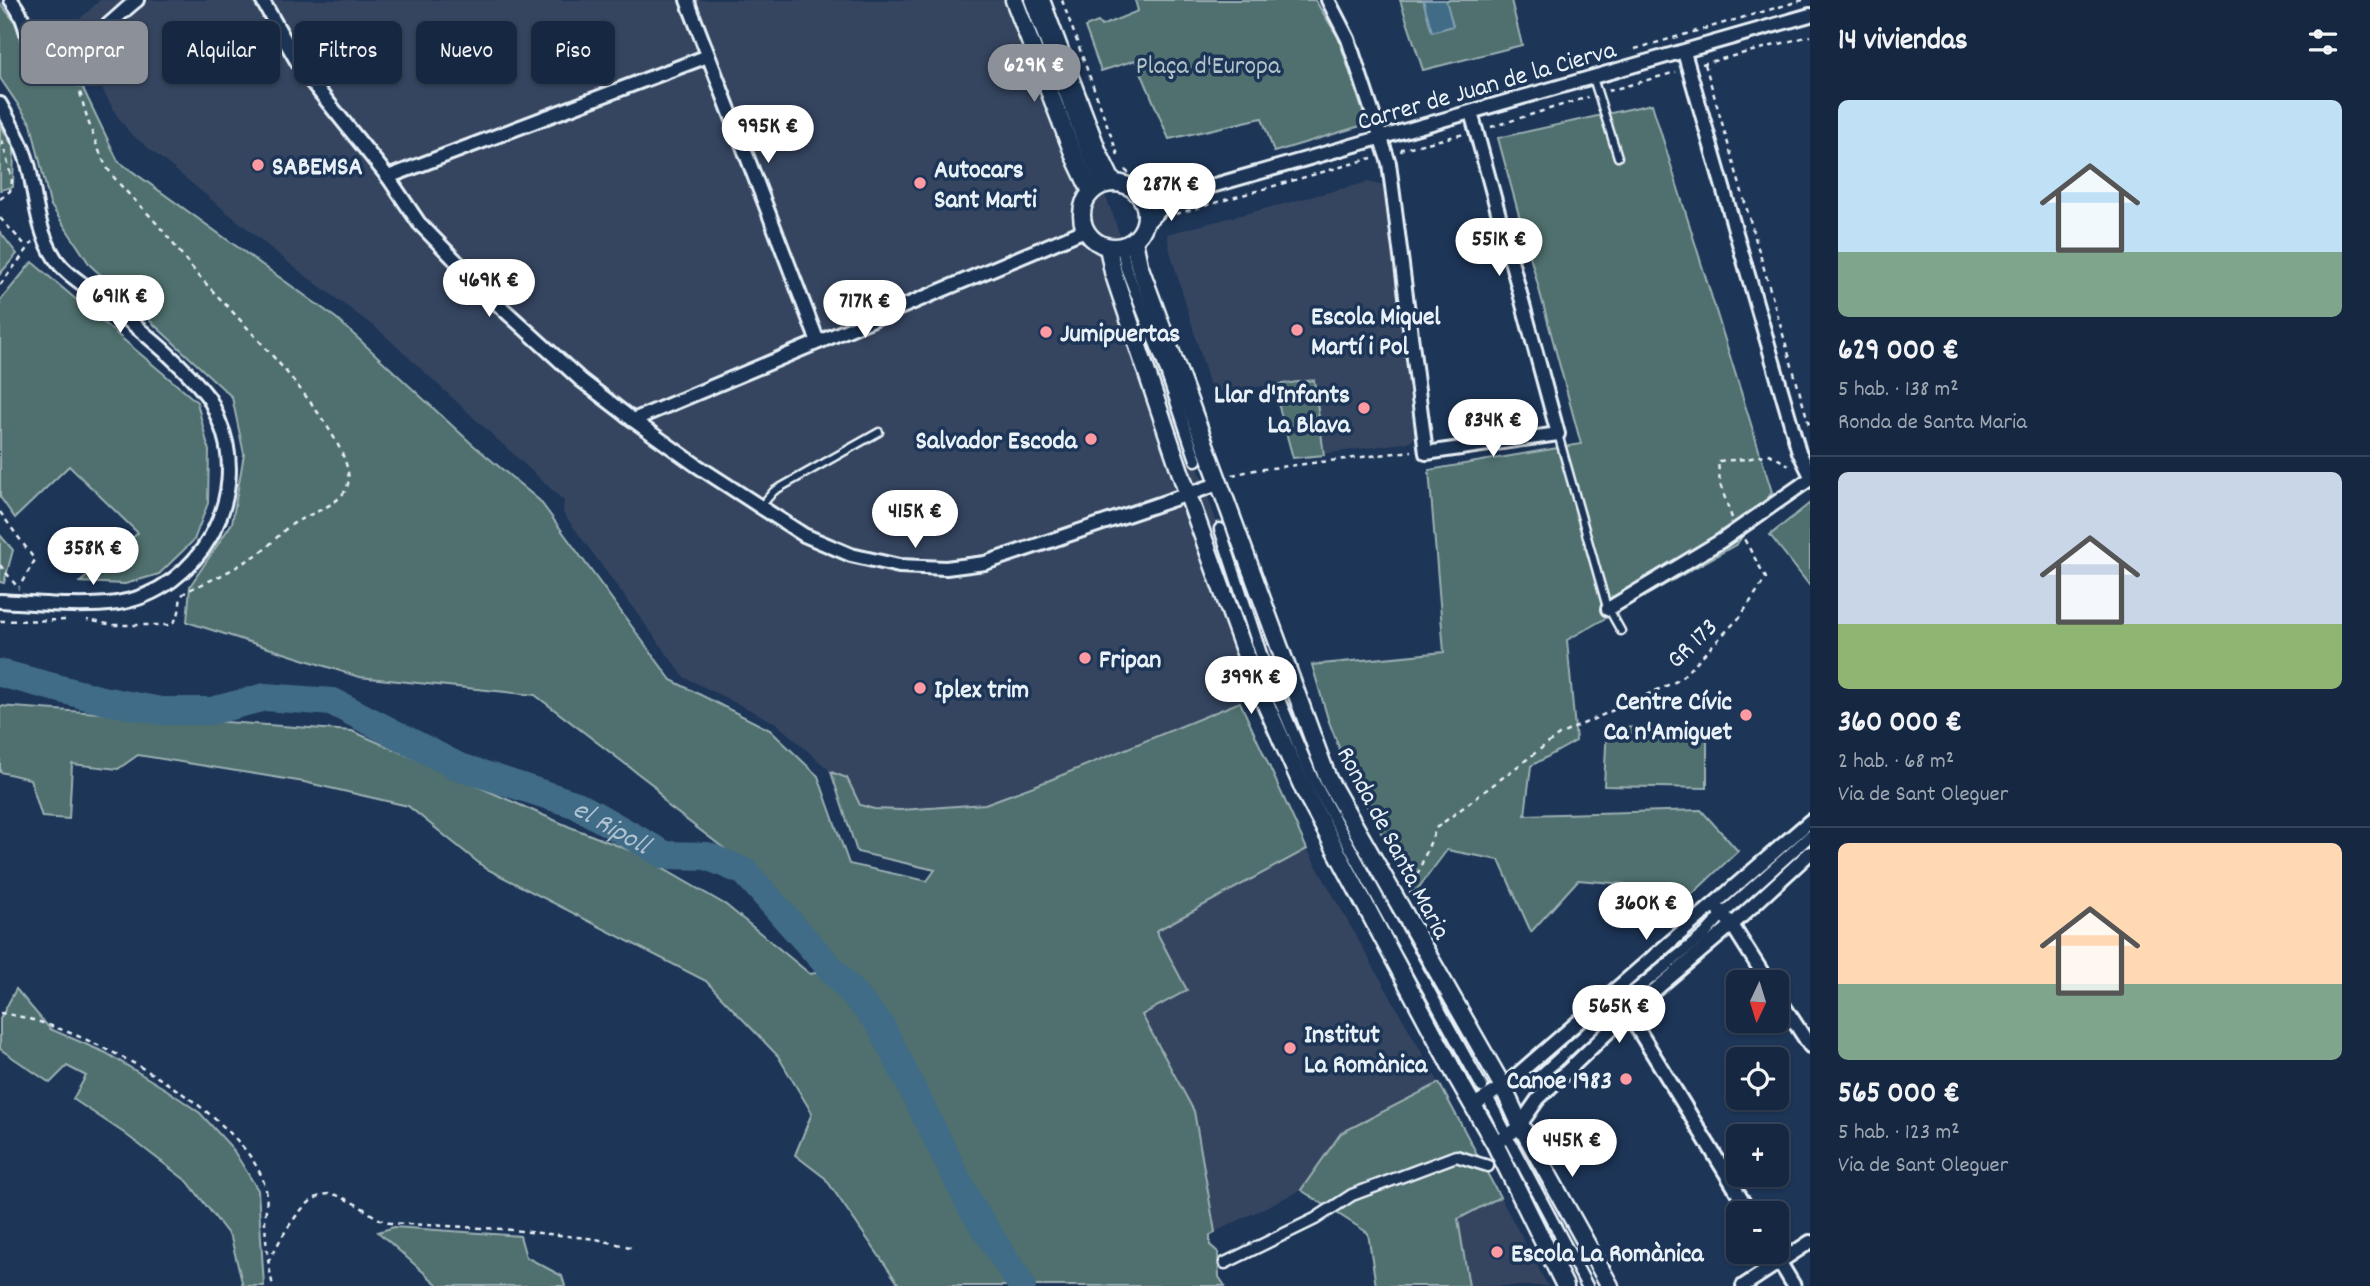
<!DOCTYPE html>
<html lang="es">
<meta charset="utf-8">
<style>
:root{--surface:#162841;--page:#23344c;--text:#f1f3f6;--muted:#9ea6b1;--line:#35445a;--accent:#8c9099}
body{margin:0;font-family:Dekko,sans-serif;background:var(--page);color:var(--text);height:100vh;display:flex;flex-direction:column;font-size:26px;white-space:nowrap}
*{box-sizing:border-box;margin:0}
p{font-size:23px;color:var(--muted)}
.icon{flex:none;width:38px;height:38px;fill:none;stroke:currentColor;stroke-width:2;stroke-linecap:round;stroke-linejoin:round}
.map{position:relative;flex:1;overflow:hidden}
.drawer{display:flex;flex-direction:column;background:var(--surface);width:560px}
.drawer>*{flex:none}
.guide{position:absolute;left:21px;top:21px;width:665px;height:63px;display:flex;gap:14px}
.needle{width:46px;rotate:184deg}
.buttons{position:absolute;left:1726px;top:970px;display:grid;gap:14px}
.buttons a{display:grid;place-items:center;width:63px;height:63px;border-radius:10px;background:var(--surface);box-shadow:0 2px 5px #0004,0 0 0 2px var(--line);font-size:35px}
.price{position:absolute;translate:-50% -60px;padding:0 16px;border-radius:24px;background:#fff;color:#222;font-size:23px;line-height:46px;filter:drop-shadow(0 2px 4px #0008)}
.price::after{content:'';position:absolute;left:50%;top:42px;width:21px;height:16px;margin-left:-10px;background:inherit;clip-path:polygon(0 0,100% 0,50% 100%)}
.price.on{background:var(--accent);color:#fff}
ul{padding:0;list-style:none}
li{display:grid;align-content:center;gap:14px;height:371px;padding:0 28px}
li+li{border-top:2px solid var(--line)}
li span{display:grid;place-items:center;height:217px;border-radius:10px;color:#555}
li>.icon{margin-inline-start:auto}
span .icon{width:126px;height:126px;fill:#fffc;stroke-width:1}
li b{font-size:30px}
h2{display:flex;justify-content:space-between;align-items:center;height:84px;padding:0 28px;font-size:30px}
.tag{padding:0 24px;border-radius:10px;background:var(--surface);box-shadow:0 2px 5px #0004,0 0 0 2px var(--line);font-size:24px;line-height:63px}
.tag.on{background:var(--accent);color:#fff}
main{display:flex;flex:1;min-height:0}
.map>svg:first-child{display:block}
.built{fill:#344560}
.green{fill:#4f6f6e;stroke:#9cb0b3;stroke-width:2}
.water{fill:#416c87;stroke:#84a1b4;stroke-width:2}
.lines{fill:none;stroke-linecap:round;stroke-linejoin:round}
.river{stroke:#416c87;stroke-width:28}
.service-casing{stroke:#e8f1f8;stroke-width:11}
.pedestrian-casing{stroke:#e8f1f8;stroke-width:15}
.minor-casing{stroke:#e8f1f8;stroke-width:18}
.tertiary-casing{stroke:#e8f1f8;stroke-width:21}
.path{stroke:#e8f1f8;stroke-width:2.5;stroke-dasharray:5 5;stroke-linecap:butt}
.service{stroke:#1d3557;stroke-width:6}
.pedestrian{stroke:#1d3557;stroke-width:10}
.minor{stroke:#1d3557;stroke-width:12}
.tertiary{stroke:#1d3557;stroke-width:16}
.poi-dot{fill:#ff9aa2;stroke:#1d3557;stroke-width:2.5}
.labels{text-anchor:middle;stroke-width:7;stroke-linejoin:round;paint-order:stroke}
.park-label{font-size:26px;fill:#b2c4c8;stroke:#1d3557}
.street-label{font-size:26px;fill:#e8f1f8;stroke:#1d3557}
.poi-label{font-size:26px;font-weight:bold;fill:#e8f1f8;stroke:#1d3557;text-anchor:start}
.water-label{font-size:28px;font-style:italic;fill:#aec2d0;stroke:#1d3557}
</style>
<main>
<div class="map">
<svg width="1810" height="1286" viewBox="0 0 1810 1286">
<rect width="100%" height="100%" fill="#1d3557"/>
<filter id="ink" filterUnits="userSpaceOnUse"><feTurbulence type="fractalNoise" baseFrequency=".0143" numOctaves="2"/><feDisplacementMap in="SourceGraphic" scale="14" xChannelSelector="R" yChannelSelector="G"/><feConvolveMatrix kernelMatrix="1 2 1 2 8 2 1 2 1" color-interpolation-filters="sRGB"/></filter>
<g filter="url(#ink)">
<g class="built">
<polygon points="100,0 1030,0 1114,218 1266,669 1240,702 1050,780 985,804 901,810 874,809 860,805 847,778 831,772 776,723 684,677 563,513 564,501 380,331 294,267 130,133 117,116 69,29"/>
<polygon points="1368,182 1383,186 1415,437 1410,442 1293,458 1273,385 1212,393 1170,251 1167,234"/>
<polygon points="1307,849 1439,1083 1341,1133 1301,1190 1215,1232 1194,1111 1142,1015 1187,989 1156,931"/>
<polygon points="1500,1197 1548,1286 1469,1286 1458,1219"/>
</g>
<g class="green">
<polygon points="1135,0 1315,0 1338,37 1367,124 1274,152 1262,118 1169,139 1136,60 1101,71 1085,27 1098,22 1101,26 1138,11"/>
<polygon points="1400,0 1511,0 1522,45 1423,70"/>
<polygon points="0,3 18,26 23,61 79,80 118,161 336,318 472,444 540,501 671,680 770,730 818,776 849,864 927,881 935,870 857,852 831,772 847,778 860,805 874,809 901,810 985,804 1050,780 1240,702 1307,849 1156,931 1187,990 1142,1015 1194,1111 1215,1232 1210,1236 1210,1245 1218,1252 1219,1277 1225,1286 900,1286 825,1178 795,1155 812,1113 778,1056 706,981 485,868 408,806 304,782 138,755 118,769 72,764 69,819 42,817 30,779 0,772 0,706 352,731 570,827 634,852 726,905 810,974 838,969 746,865 667,805 653,785 535,695 359,677 187,622 190,586 232,523 244,454 232,397 90,265 50,204 31,124 0,78"/>
<polygon points="1652,104 1772,492 1737,544 1567,640 1576,741 1531,766 1525,815 1701,810 1738,851 1669,916 1625,884 1578,880 1531,932 1499,860 1447,850 1414,894 1348,771 1328,719 1312,665 1444,652 1429,470 1581,444 1498,138"/>
<polygon points="0,125 14,148 13,187 0,190"/>
<polygon points="0,232 17,254 0,274"/>
<polygon points="32,262 197,402 209,451 208,503 194,540 159,574 125,584 80,582 138,533 69,466 15,518 0,497 0,301"/>
<polygon points="1314,380 1324,455 1293,458 1273,385"/>
<polygon points="1810,503 1810,586 1770,535"/>
<polygon points="0,535 13,550 4,583 0,582"/>
<polygon points="1607,726 1707,732 1707,788 1604,786"/>
<polygon points="16,989 50,1029 106,1053 167,1090 200,1113 232,1148 258,1190 264,1286 243,1286 231,1238 188,1182 124,1133 73,1099 86,1076 67,1066 50,1083 0,1049 0,1019"/>
<polygon points="1439,1083 1500,1197 1458,1219 1469,1286 1376,1286 1368,1233 1301,1190 1341,1133"/>
<polygon points="394,1227 520,1236 526,1257 562,1276 565,1286 439,1286 378,1232"/>
</g>
<polygon class="water" points="1423,0 1446,0 1453,26 1432,32"/>
<g class="lines">
<path class="river" id="s1" d="M0 673 102 700 161 711H211L265 697 333 702 457 766 577 805 665 855 707 856 745 872 880 1024 969 1203 1022 1286"/>
<defs>
<g id="service">
<polyline points="1593,78 1618,157"/>
<polyline points="1558,434 1606,604 1621,631"/>
<polyline points="760,507 774,491 879,432"/>
</g>
<g id="pedestrian">
<polyline points="1030,0 1087,154 1102,186"/>
<polyline points="1122,247 1126,268 1163,363 1196,460"/>
<polyline points="1220,529 1266,669 1314,782 1482,1087"/>
<polyline points="1531,1084 1620,1003 1704,935 1723,914 1810,836"/>
<polyline points="1489,1100 1504,1129"/>
<polyline points="1511,1143 1587,1286"/>
<polyline points="1225,1263 1315,1219 1352,1195 1456,1156 1488,1166"/>
</g>
<g id="minor">
<path d="M11 0C14 4 18 9 20 14 26 24 27 40 34 49 58 82 116 15 137 0"/>
<polyline points="262,0 302,70 388,177 419,223 502,308 581,380 633,420 696,465 804,535 851,555 899,566 946,568 985,563 1218,484"/>
<polyline points="687,0 818,342"/>
<polyline points="1328,0 1348,39 1389,163 1426,453 1558,434 1471,112"/>
<polyline points="1684,52 1799,452 1810,474"/>
<path d="M0 104C12 126 25 148 30 172 36 202 38 232 55 258 64 273 85 285 99 296 135 326 180 360 208 397 213 404 216 414 219 421 252 496 199 591 117 603 79 608 38 603 0 601"/>
<polyline points="388,177 708,56"/>
<polyline points="1142,199 1173,197 1810,15"/>
<polyline points="1145,225 1173,197"/>
<polyline points="633,420 1085,230"/>
<polyline points="1608,609 1721,541 1810,479"/>
<polyline points="1715,905 1732,925 1768,982"/>
<polyline points="1613,992 1628,1013 1750,1213"/>
<polyline points="1776,994 1810,1046"/>
<polyline points="1472,1106 1503,1087 1810,821"/>
<polyline points="1495,1144 1517,1129 1538,1099 1628,1013 1732,925 1810,853"/>
<polyline points="1773,1251 1794,1286"/>
<polyline points="1743,1286 1810,1242"/>
</g>
<g id="tertiary">
<polyline points="1014,0 1075,158 1091,192"/>
<polyline points="1041,0 1098,152 1113,183"/>
<circle cx="1114" cy="215" r="32"/>
<polyline points="1134,241 1139,265 1328,779 1503,1087 1520,1124 1610,1286"/>
<polyline points="1108,247 1113,272 1188,495 1254,678 1304,790 1455,1074 1495,1144 1565,1286"/>
</g>
</defs>
<use href="#service" class="service-casing"/>
<use href="#pedestrian" class="pedestrian-casing"/>
<use href="#minor" class="minor-casing"/>
<use href="#tertiary" class="tertiary-casing"/>
<g class="path">
<polyline points="1062,0 1118,155"/>
<polyline points="38,21 44,29 63,40"/>
<polyline points="1635,49 1803,0"/>
<path d="M76 63C75 86 96 150 108 169 122 190 142 206 158 225 175 245 190 267 208 286 236 316 372 452 345 491 334 508 307 514 291 525 278 534 269 548 255 556 240 565 225 574 209 581 199 586 188 589 181 596 179 608 181 619 169 625H113L87 620"/>
<polyline points="1702,64 1810,36"/>
<polyline points="1705,64 1810,428"/>
<polyline points="1608,91 1676,72"/>
<polyline points="1491,127 1588,97"/>
<polyline points="1401,152 1402,149 1464,134"/>
<polyline points="1125,170 1141,184"/>
<polyline points="0,199 10,191 12,181 2,139"/>
<polyline points="1176,214 1372,158"/>
<polyline points="0,218 27,247"/>
<polyline points="0,285 33,242"/>
<polyline points="1232,475 1255,470 1412,451"/>
<polyline points="0,512 35,560 19,587"/>
<polyline points="1732,518 1720,484 1718,461 1747,459 1769,454 1789,465"/>
<polyline points="0,565 19,589"/>
<polyline points="0,621 70,620"/>
<polyline points="1410,893 1436,828 1559,735 1679,680 1740,617 1766,578 1744,539"/>
<path d="M0 1013C74 1021 249 1112 266 1190 268 1200 265 1212 265 1222 266 1244 268 1265 273 1286"/>
<path d="M268 1262C280 1241 302 1194 330 1194 337 1194 345 1199 351 1202 366 1208 374 1219 390 1223L502 1229 596 1239 634 1248"/>
</g>
<use href="#service" class="service"/>
<use href="#pedestrian" class="pedestrian"/>
<use href="#minor" class="minor"/>
<use href="#tertiary" class="tertiary"/>
</g>
</g>
<g class="poi-dot">
<circle cx="258" cy="165" r="7"/>
<circle cx="920" cy="183" r="7"/>
<circle cx="1297" cy="330" r="7"/>
<circle cx="1046" cy="332" r="7"/>
<circle cx="1364" cy="408" r="7"/>
<circle cx="1091" cy="439" r="7"/>
<circle cx="1085" cy="658" r="7"/>
<circle cx="920" cy="688" r="7"/>
<circle cx="1746" cy="715" r="7"/>
<circle cx="1290" cy="1048" r="7"/>
<circle cx="1626" cy="1079" r="7"/>
<circle cx="1497" cy="1252" r="7"/>
</g>
<g class="labels">
<g class="park-label">
<text x="1208" y="73">Plaça d'Europa</text>
</g>
<g class="street-label">
<text transform="translate(1486 84) rotate(-16)" y="9">Carrer de Juan de la Cierva</text>
<text transform="translate(1691 642) rotate(-44)" y="9">GR 173</text>
<text transform="translate(1395 842) rotate(62)" y="9">Ronda de Santa Maria</text>
</g>
<g class="poi-label">
<text x="272" y="174">SABEMSA</text>
<text x="934" y="177">Autocars<tspan x="934" dy="30">Sant Marti</tspan></text>
<text x="1311" y="324">Escola Miquel<tspan x="1311" dy="30">Martí i Pol</tspan></text>
<text x="1060" y="341">Jumipuertas</text>
<text x="1350" y="402" text-anchor="end">Llar d'Infants<tspan x="1350" dy="30">La Blava</tspan></text>
<text x="1077" y="448" text-anchor="end">Salvador Escoda</text>
<text x="1099" y="667">Fripan</text>
<text x="934" y="697">Iplex trim</text>
<text x="1732" y="709" text-anchor="end">Centre Cívic<tspan x="1732" dy="30">Ca n'Amiguet</tspan></text>
<text x="1304" y="1042">Institut<tspan x="1304" dy="30">La Romànica</tspan></text>
<text x="1612" y="1088" text-anchor="end">Canoe 1983</text>
<text x="1511" y="1261">Escola La Romànica</text>
</g>
<g class="water-label">
<text dy="10" stroke="none"><textPath href="#s1" startOffset="646">el Ripoll</textPath></text>
</g>
</g>
</svg>
<div class="buttons">
<a><svg class="needle" viewBox="-14 -14 28 28"><path d="M0-13l5 13h-10z" fill="#e53935"/><path d="M0 13l5-13h-10z" fill="#9ea6b1"/></svg></a>
<a><svg class="icon" aria-label="locate" viewBox="0 0 24 24"><circle cx="12" cy="12" r="6"/><path d="M12 2v4M12 18v4M2 12h4M18 12h4"/></svg></a>
<a>+</a>
<a>−</a>
</div>
<b class="price on" style="left:1034px;top:104px">629K €</b>
<b class="price" style="left:768px;top:165px">995K €</b>
<b class="price" style="left:1171px;top:223px">287K €</b>
<b class="price" style="left:1499px;top:278px">551K €</b>
<b class="price" style="left:489px;top:319px">469K €</b>
<b class="price" style="left:120px;top:335px">691K €</b>
<b class="price" style="left:865px;top:340px">717K €</b>
<b class="price" style="left:1493px;top:459px">834K €</b>
<b class="price" style="left:915px;top:550px">415K €</b>
<b class="price" style="left:93px;top:587px">358K €</b>
<b class="price" style="left:1251px;top:716px">399K €</b>
<b class="price" style="left:1646px;top:942px">360K €</b>
<b class="price" style="left:1619px;top:1045px">565K €</b>
<b class="price" style="left:1572px;top:1179px">445K €</b>
<div class="guide">
<a class="tag on">Comprar</a>
<a class="tag">Alquilar</a>
<a class="tag">Filtros</a>
<a class="tag">Nuevo</a>
<a class="tag">Piso</a>
</div>
</div>
<section class="drawer">
<h2>14 viviendas<svg class="icon" aria-label="filters" viewBox="0 0 24 24"><path d="M4 7h16M4 17h16"/><circle cx="9" cy="7" r="2"/><circle cx="15" cy="17" r="2"/></svg></h2>
<ul>
<li><span style="background:linear-gradient(#bfe0f5 70%,#7fa58c 0)"><svg class="icon" aria-label="home" viewBox="0 0 24 24"><path d="M3 11l9-7 9 7M6 9v11h12V9"/></svg></span><div><b>629 000 €</b><p>5 hab. · 138 m²</p><p>Ronda de Santa Maria</p></div></li>
<li><span style="background:linear-gradient(#c9d6e8 70%,#8fb573 0)"><svg class="icon" aria-label="home" viewBox="0 0 24 24"><path d="M3 11l9-7 9 7M6 9v11h12V9"/></svg></span><div><b>360 000 €</b><p>2 hab. · 68 m²</p><p>Via de Sant Oleguer</p></div></li>
<li><span style="background:linear-gradient(#ffd9b3 65%,#7fa58c 0)"><svg class="icon" aria-label="home" viewBox="0 0 24 24"><path d="M3 11l9-7 9 7M6 9v11h12V9"/></svg></span><div><b>565 000 €</b><p>5 hab. · 123 m²</p><p>Via de Sant Oleguer</p></div></li>
</ul>
</section>
</main>
